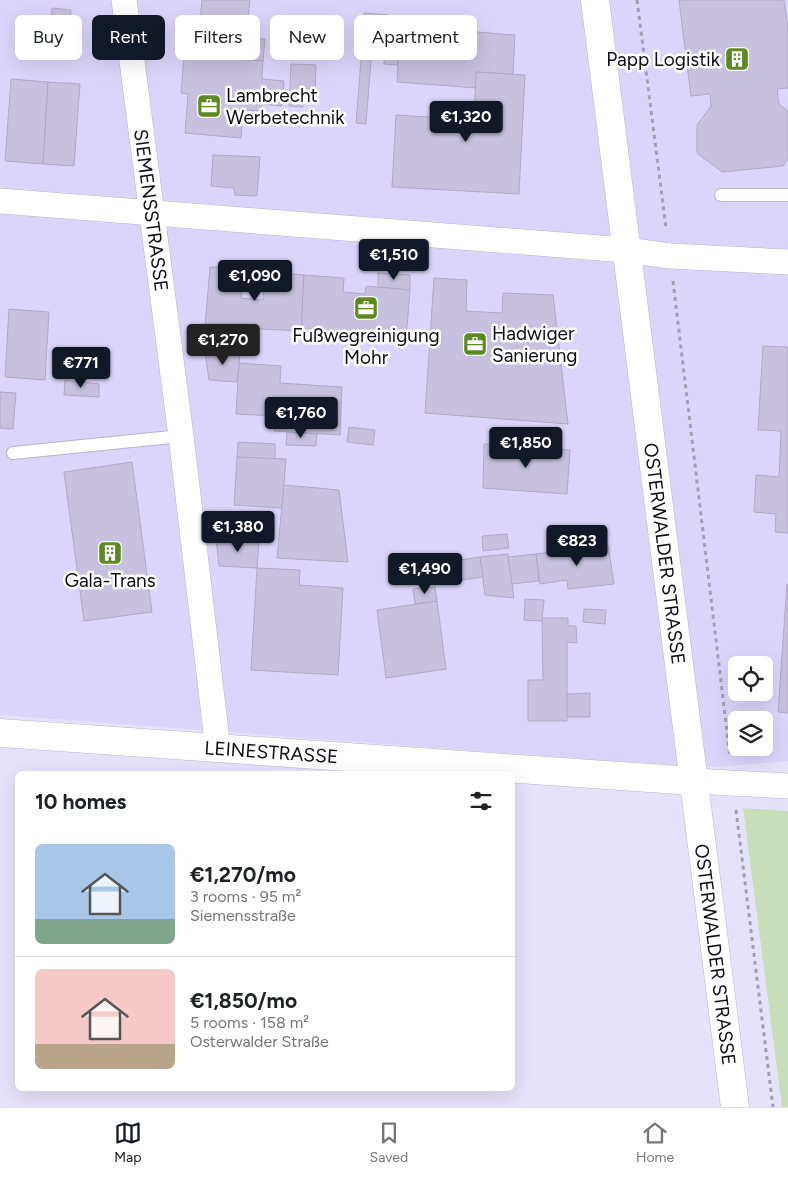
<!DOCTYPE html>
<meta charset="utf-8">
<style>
:root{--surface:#fff;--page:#f2f2f2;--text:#202124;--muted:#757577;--line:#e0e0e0;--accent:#111827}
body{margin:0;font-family:Figtree,sans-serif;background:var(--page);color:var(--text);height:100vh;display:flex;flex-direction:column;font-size:19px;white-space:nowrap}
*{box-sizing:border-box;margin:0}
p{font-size:16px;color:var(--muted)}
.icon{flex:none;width:28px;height:28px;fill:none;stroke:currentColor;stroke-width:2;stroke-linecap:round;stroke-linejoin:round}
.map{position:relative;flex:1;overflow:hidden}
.sheet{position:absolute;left:15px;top:771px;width:500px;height:320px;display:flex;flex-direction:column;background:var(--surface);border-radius:8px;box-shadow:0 5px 20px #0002}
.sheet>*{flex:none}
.guide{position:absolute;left:15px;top:15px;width:500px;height:45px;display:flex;gap:10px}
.controls{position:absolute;left:728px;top:656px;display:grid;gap:10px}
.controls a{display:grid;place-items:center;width:45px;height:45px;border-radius:8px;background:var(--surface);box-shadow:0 5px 20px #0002;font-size:25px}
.price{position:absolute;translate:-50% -42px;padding:0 11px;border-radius:5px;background:var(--accent);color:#fff;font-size:16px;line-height:32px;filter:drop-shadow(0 1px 2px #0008)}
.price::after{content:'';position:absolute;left:50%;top:30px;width:15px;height:11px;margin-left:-8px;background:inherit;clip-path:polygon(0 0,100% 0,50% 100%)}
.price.on{background:#222;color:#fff}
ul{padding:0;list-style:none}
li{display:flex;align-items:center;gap:15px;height:125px;padding:0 20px}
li+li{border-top:1px solid var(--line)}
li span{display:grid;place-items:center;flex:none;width:140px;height:100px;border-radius:8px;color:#555}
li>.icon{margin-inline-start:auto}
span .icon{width:60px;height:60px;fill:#fffc;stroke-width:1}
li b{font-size:21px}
h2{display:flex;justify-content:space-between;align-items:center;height:60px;padding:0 20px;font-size:21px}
.tag{padding:0 18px;border-radius:8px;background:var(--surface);box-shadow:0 5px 20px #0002;font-size:18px;line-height:45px}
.tag.on{background:var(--accent);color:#fff}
.dock{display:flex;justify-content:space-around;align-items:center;height:70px;border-top:1px solid var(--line);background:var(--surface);font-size:14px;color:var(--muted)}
.dock a{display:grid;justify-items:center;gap:2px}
.dock .on{color:var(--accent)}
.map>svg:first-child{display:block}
.built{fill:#dcd5fb;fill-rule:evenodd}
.green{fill:#caddbb}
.building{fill:#c7c1df;stroke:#afa9c7}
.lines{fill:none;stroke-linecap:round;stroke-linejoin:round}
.lane-casing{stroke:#b8b2d0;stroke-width:14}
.street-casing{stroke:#b8b2d0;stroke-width:26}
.secondary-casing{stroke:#b8b2d0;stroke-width:29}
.path{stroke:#a29eb2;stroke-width:3;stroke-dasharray:4 4;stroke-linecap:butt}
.lane{stroke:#fff;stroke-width:12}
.street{stroke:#fff;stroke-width:25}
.secondary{stroke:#fff;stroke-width:28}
.labels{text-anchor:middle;stroke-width:5;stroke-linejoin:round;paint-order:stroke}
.poi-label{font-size:19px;fill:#0d0b15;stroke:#fff;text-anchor:start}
.street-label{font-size:19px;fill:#0d0b15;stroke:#fff}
</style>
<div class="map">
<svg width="788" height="1107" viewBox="0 0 788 1107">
<rect width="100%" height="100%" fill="#e7e2fb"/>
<path class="built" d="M0 0H788V761L717 767 676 766 0 715ZM736 665H764V692H736ZM736 720H764V748H736Z"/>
<polygon class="green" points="743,808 788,811 788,1107 782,1107"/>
<g class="building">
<polygon points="202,0 250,0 246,38 199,34"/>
<polygon points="679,0 784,0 788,29 788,88 777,89 779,104 788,111 788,159 783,166 722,172 697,153 697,125 711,106 710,94 691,96"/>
<polygon points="52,8 71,10 70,28 51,26"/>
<polygon points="364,13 388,15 385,49 362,47"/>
<polygon points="387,24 400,26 398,65 384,64"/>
<polygon points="400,26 515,35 513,74 476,72 476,88 397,82"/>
<polygon points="185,33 265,39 263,61 184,55"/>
<polygon points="362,47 372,48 366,124 356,123"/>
<polygon points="184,55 263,61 262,79 284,81 282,106 261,104 261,111 243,110 241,138 185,133 188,94 181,93"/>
<polygon points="291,64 316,65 315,95 303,95 303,107 289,106"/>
<polygon points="476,72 525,75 519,194 392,187 396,115 474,120"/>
<polygon points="11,79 48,82 43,164 5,161"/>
<polygon points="48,82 80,84 74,166 43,164"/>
<polygon points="213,155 260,157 257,196 235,195 234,188 211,186"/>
<polygon points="210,267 242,268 241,298 263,300 265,271 304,275 301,331 205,326"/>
<polygon points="378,273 410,275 410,290 378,287"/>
<polygon points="304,275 344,278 343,292 365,294 366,286 410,290 406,339 374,337 374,340 301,336"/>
<polygon points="434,278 467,280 466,311 502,313 503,293 553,295 568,424 425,413"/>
<polygon points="9,309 49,312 45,380 5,377"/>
<polygon points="763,346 788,347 788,533 775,532 776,514 754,512 756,475 779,477 781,431 758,430"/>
<polygon points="205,352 240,354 237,382 209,380"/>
<polygon points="239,363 281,366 280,383 342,387 340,435 274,431 275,416 236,414"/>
<polygon points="65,380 99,384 99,397 64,395"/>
<polygon points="0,392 16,393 13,429 0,428"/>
<polygon points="349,427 375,430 373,445 347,442"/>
<polygon points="287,432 317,434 316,446 286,445"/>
<polygon points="238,442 275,444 275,459 237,457"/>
<polygon points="484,444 570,450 567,494 483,488"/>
<polygon points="237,457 286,459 282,508 234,505"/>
<polygon points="132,462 152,612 84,621 64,472"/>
<polygon points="284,485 339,490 348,562 277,558"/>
<polygon points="507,534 509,548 483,551 482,536"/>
<polygon points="216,538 259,541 257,568 219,566"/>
<polygon points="608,545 614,584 568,589 567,580 540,584 536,554"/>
<polygon points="508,554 514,598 485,595 480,557"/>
<polygon points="536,554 539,581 512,584 508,557"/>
<polygon points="480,557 483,577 455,581 452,561"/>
<polygon points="257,568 300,570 299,585 343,588 338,675 251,670"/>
<polygon points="787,584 788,584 788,713 778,712"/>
<polygon points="435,587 437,601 415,604 413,589"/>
<polygon points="525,599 544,600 542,621 524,620"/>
<polygon points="437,601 446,669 386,678 377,610"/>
<polygon points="584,609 606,610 605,624 583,622"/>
<polygon points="542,618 568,618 568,626 576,626 577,643 567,642 567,721 528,721 528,680 543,680"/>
<polygon points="590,693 590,717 567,717 567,694"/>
</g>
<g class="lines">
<defs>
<g id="lane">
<polyline points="721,195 788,195"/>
<polyline points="13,453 181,436"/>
</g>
<g id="street">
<path id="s1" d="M124 0 181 436 218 749"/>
<polyline points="0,201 626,250 670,256 788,262"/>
<polyline points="693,781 788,786"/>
</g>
<g id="secondary">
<path id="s2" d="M595 0 735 1107"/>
<path id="s3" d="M0 733 693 781"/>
</g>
</defs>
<use href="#lane" class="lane-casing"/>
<use href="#street" class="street-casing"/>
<use href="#secondary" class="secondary-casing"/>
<g class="path">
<polyline points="637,0 666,228"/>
<polyline points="673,281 730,757"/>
<polyline points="736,810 773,1107"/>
</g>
<use href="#lane" class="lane"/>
<use href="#street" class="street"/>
<use href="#secondary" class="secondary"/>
</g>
<defs>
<symbol id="building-square" viewBox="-11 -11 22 22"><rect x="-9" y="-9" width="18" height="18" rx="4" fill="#5b8b20" stroke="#fff"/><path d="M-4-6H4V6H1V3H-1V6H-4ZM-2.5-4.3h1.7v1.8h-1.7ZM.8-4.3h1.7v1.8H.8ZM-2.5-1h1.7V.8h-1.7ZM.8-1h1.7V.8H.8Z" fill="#fff"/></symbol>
<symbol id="office-square" viewBox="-11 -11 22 22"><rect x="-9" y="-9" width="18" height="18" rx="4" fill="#5b8b20" stroke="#fff"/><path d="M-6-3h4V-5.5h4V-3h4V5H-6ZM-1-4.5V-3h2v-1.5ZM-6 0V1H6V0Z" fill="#fff"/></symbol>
</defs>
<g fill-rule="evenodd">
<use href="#building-square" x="723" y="45" width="28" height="28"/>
<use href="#office-square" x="195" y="92" width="28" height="28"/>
<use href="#office-square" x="352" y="294" width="28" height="28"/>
<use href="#office-square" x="461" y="330" width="28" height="28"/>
<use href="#building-square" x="96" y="539" width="28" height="28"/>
</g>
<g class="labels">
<g class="poi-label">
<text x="720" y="66" text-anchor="end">Papp Logistik</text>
<text x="226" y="102">Lambrecht<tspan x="226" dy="22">Werbetechnik</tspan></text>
<text x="492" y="340">Hadwiger<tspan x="492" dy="22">Sanierung</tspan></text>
<text x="366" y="342" text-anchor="middle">Fußwegreinigung<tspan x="366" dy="22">Mohr</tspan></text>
<text x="110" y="587" text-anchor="middle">Gala-Trans</text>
</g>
<g class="street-label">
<text dy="7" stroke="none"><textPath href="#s1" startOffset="212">SIEMENSSTRASSE</textPath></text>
<text dy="7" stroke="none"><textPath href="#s2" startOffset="558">OSTERWALDER STRASSE</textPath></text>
<text dy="7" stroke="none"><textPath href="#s3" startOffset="272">LEINESTRASSE</textPath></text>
<text dy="7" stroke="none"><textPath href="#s2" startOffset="962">OSTERWALDER STRASSE</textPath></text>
</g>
</g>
</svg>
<div class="controls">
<a><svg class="icon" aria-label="locate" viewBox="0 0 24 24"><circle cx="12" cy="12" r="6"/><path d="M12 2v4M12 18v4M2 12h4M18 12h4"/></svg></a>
<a><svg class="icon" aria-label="layers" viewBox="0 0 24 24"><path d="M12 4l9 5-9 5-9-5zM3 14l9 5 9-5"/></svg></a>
</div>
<b class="price" style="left:466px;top:143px">€1,320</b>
<b class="price" style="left:394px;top:281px">€1,510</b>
<b class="price" style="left:255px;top:302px">€1,090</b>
<b class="price on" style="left:223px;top:366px">€1,270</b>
<b class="price" style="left:81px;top:389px">€771</b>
<b class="price" style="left:301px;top:439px">€1,760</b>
<b class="price" style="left:526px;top:469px">€1,850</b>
<b class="price" style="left:238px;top:553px">€1,380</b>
<b class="price" style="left:577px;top:567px">€823</b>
<b class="price" style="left:425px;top:595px">€1,490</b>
<div class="guide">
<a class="tag">Buy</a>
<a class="tag on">Rent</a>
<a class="tag">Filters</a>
<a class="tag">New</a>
<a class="tag">Apartment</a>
</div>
<section class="sheet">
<h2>10 homes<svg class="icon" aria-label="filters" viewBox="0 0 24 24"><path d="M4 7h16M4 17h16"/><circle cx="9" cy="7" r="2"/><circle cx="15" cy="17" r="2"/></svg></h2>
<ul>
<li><span style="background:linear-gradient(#a9c7e8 75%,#7fa58c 0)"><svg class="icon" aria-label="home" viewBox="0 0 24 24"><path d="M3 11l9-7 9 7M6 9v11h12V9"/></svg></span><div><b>€1,270/mo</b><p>3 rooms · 95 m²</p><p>Siemensstraße</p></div></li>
<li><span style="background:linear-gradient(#f6c9c9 75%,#b9a48a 0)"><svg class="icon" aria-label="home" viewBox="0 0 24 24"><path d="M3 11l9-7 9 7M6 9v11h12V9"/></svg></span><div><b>€1,850/mo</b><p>5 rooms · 158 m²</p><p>Osterwalder Straße</p></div></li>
</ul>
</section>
</div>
<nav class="dock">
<a class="on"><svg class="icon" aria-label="map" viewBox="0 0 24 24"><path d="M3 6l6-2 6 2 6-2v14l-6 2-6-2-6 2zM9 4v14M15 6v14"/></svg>Map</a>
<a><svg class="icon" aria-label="saved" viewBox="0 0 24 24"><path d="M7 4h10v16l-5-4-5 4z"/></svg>Saved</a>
<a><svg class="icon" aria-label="home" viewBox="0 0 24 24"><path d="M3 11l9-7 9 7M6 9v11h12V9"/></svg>Home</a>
</nav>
